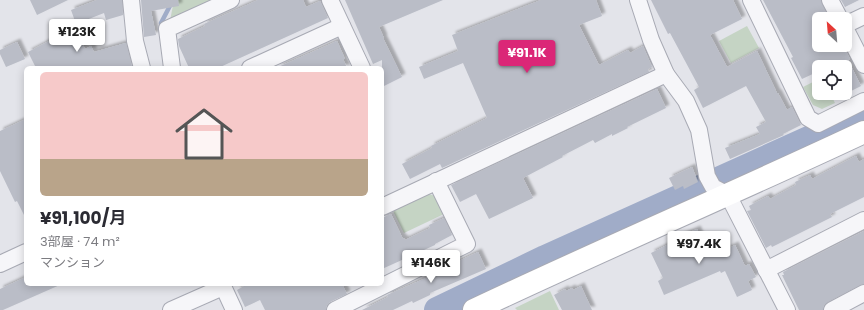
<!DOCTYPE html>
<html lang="ja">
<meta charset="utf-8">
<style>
:root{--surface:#fff;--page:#f7f7f7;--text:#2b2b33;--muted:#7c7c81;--line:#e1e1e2;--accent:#db2777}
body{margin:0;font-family:Poppins,"Noto Sans JP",sans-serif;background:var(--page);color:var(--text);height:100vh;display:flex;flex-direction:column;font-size:15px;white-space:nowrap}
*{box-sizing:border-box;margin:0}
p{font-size:13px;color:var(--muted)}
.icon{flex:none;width:22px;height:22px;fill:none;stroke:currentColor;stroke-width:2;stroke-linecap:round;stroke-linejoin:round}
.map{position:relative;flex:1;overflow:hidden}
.drawer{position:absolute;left:24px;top:66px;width:360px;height:220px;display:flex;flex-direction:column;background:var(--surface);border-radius:6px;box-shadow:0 2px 10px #0003}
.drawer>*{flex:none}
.needle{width:26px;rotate:334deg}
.fabs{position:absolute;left:812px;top:12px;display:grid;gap:8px}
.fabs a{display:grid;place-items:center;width:40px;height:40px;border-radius:6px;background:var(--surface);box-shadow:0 2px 10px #0003;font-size:20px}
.price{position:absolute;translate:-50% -34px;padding:0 9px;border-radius:4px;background:#fff;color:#222;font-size:13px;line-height:26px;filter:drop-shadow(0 1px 2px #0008)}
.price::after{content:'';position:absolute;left:50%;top:24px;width:12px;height:9px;margin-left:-6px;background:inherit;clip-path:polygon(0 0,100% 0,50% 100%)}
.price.current{background:var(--accent);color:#fff}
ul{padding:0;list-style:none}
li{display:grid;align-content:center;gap:8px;height:212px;padding:0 16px}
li+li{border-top:1px solid var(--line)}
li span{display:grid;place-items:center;height:124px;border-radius:6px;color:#555}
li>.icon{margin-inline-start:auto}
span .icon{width:72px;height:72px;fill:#fffc;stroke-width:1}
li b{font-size:17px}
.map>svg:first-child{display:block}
.green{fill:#c5d4c4}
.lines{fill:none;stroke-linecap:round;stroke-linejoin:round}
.stream{stroke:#a0acc8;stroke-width:4.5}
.river{stroke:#a0acc8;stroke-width:26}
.building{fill:#babdc7;filter:url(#shadow)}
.street-casing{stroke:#a8aab4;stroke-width:18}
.secondary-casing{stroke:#a8aab4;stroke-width:24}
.street{stroke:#f6f6f9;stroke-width:16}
.secondary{stroke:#fff;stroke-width:22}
</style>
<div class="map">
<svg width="864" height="310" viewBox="0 0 864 310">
<defs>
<filter id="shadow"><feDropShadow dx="3.5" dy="-3.5" stdDeviation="1" flood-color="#0004"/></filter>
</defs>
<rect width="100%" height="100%" fill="#e3e4ea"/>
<g class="green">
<polygon points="174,0 217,0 170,21"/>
<polygon points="747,26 759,48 731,63 719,41"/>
<polygon points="819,79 819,93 830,93 835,103 822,109 813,105 803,87"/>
<polygon points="426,193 435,196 444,214 404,233 392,209"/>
<polygon points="550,291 559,310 517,310 515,308"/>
</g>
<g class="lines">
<polyline class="stream" points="162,29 161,23 173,0"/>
<polyline class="river" points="437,310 545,258 864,114"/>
</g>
<g class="building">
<polygon points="30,0 68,0 37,15"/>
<polygon points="97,0 122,0 123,15 106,20 104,13 76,24 71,10"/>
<polygon points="141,0 178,0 179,6 151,11 156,35 144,37"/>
<polygon points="258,0 303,0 306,7 320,1 328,18 218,68 189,68 179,46 178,39 205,26 204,24"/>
<polygon points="345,0 443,0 379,27 384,38 383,38 402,77 382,87 382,60 373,64"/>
<polygon points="541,0 596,0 602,16 579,25 599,65 628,50 630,53 643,46 652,67 648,69 649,72 442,168 440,164 410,179 402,164 432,148 431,146 487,118 463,63 424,79 419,67 458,51 452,35"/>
<polygon points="651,0 733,0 742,19 710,35 727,67 757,51 777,93 778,93 787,110 792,107 801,125 783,134 784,135 730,159 725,148 760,134 756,127 766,122 746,86 703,108 694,90 699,87 670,33 668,34"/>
<polygon points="763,0 821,0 829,19 819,19 819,45 843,45 850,59 848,60 861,86 845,94 845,67 819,67 819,71 802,79 791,58 793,57"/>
<polygon points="841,0 859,0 845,7"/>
<polygon points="73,22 85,49 91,46 94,52 126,43 132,66 125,68 36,68 28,52 53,39 50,33"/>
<polygon points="337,41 345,59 343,59 347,68 276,68"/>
<polygon points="17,42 25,59 6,67 0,54 0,50"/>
<polygon points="657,89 666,108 627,127 628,128 612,136 612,134 595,143 593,140 562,156 563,157 523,178 533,198 489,219 476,194 460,202 451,185"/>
<polygon points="26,119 26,219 17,201 15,202 0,171 0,131"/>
<polygon points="856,156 859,162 864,159 864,197 830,214 832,217 772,247 771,245 766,248 747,211 751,210 749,206 768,196 770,199 796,185 795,182 810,175 812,179"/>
<polygon points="692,167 698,182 684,189 683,186 675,190 669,178"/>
<polygon points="391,214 403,239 404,238 405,240 430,228 429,225 444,218 452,235 435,244 435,245 382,269 382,218"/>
<polygon points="697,229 710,257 735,245 745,266 749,264 756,277 748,281 752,290 737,297 725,271 721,273 720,271 664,295 658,281 663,278 651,253 677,240 676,238"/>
<polygon points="864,231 864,284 860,285 828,302 824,305 823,310 799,310 782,275 784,275 783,272"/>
<polygon points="478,252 486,269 430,293 430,295 413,303 412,301 393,310 362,310 388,297 387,295 449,268 448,266"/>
<polygon points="26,277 26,284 62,284 3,310 0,310 0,289"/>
<polygon points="248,284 342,284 347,294 330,302 327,305 326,310 265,310 260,300 245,307 237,290"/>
<polygon points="581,286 592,310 562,310 554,295 565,289 566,291 572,288 573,290"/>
</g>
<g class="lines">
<defs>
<g id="street">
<polyline points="131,0 135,41 142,68"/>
<polyline points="330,0 362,68"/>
<polyline points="638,0 651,40 666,74 686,101 699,130 707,176 713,187 728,195 787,310"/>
<polyline points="751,0 808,118 818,124 864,101"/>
<polyline points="830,0 840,19"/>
<polyline points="845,25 864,16"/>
<polyline points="845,28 864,65"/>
<polyline points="172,68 167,29 231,0"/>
<polyline points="250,68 342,26"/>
<polyline points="382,207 666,74"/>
<polyline points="0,264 26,252"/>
<polyline points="766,270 864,220"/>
<polyline points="222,284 234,310"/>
<polyline points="171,310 223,287"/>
<polyline points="335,310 467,244 436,181"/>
<polyline points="832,310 864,293"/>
</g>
<path id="secondary" d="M474 310C603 249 734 193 864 132"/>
</defs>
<use href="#street" class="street-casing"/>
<use href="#secondary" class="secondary-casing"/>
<use href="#street" class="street"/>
<use href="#secondary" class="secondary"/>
</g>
</svg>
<div class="fabs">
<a><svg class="needle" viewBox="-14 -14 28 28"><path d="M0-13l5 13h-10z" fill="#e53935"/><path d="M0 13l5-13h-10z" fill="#7c7c81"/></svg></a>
<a><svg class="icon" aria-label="locate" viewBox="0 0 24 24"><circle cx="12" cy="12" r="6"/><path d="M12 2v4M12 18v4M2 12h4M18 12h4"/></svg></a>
</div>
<b class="price" style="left:77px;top:53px">¥123K</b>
<b class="price current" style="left:527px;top:74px">¥91.1K</b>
<b class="price" style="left:699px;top:265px">¥97.4K</b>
<b class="price" style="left:431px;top:284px">¥146K</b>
<section class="drawer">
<ul>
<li><span style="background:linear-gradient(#f6c9c9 70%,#b9a48a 0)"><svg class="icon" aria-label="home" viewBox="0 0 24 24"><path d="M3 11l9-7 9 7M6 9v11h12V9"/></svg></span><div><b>¥91,100/月</b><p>3部屋 · 74 m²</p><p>マンション</p></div></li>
</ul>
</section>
</div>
